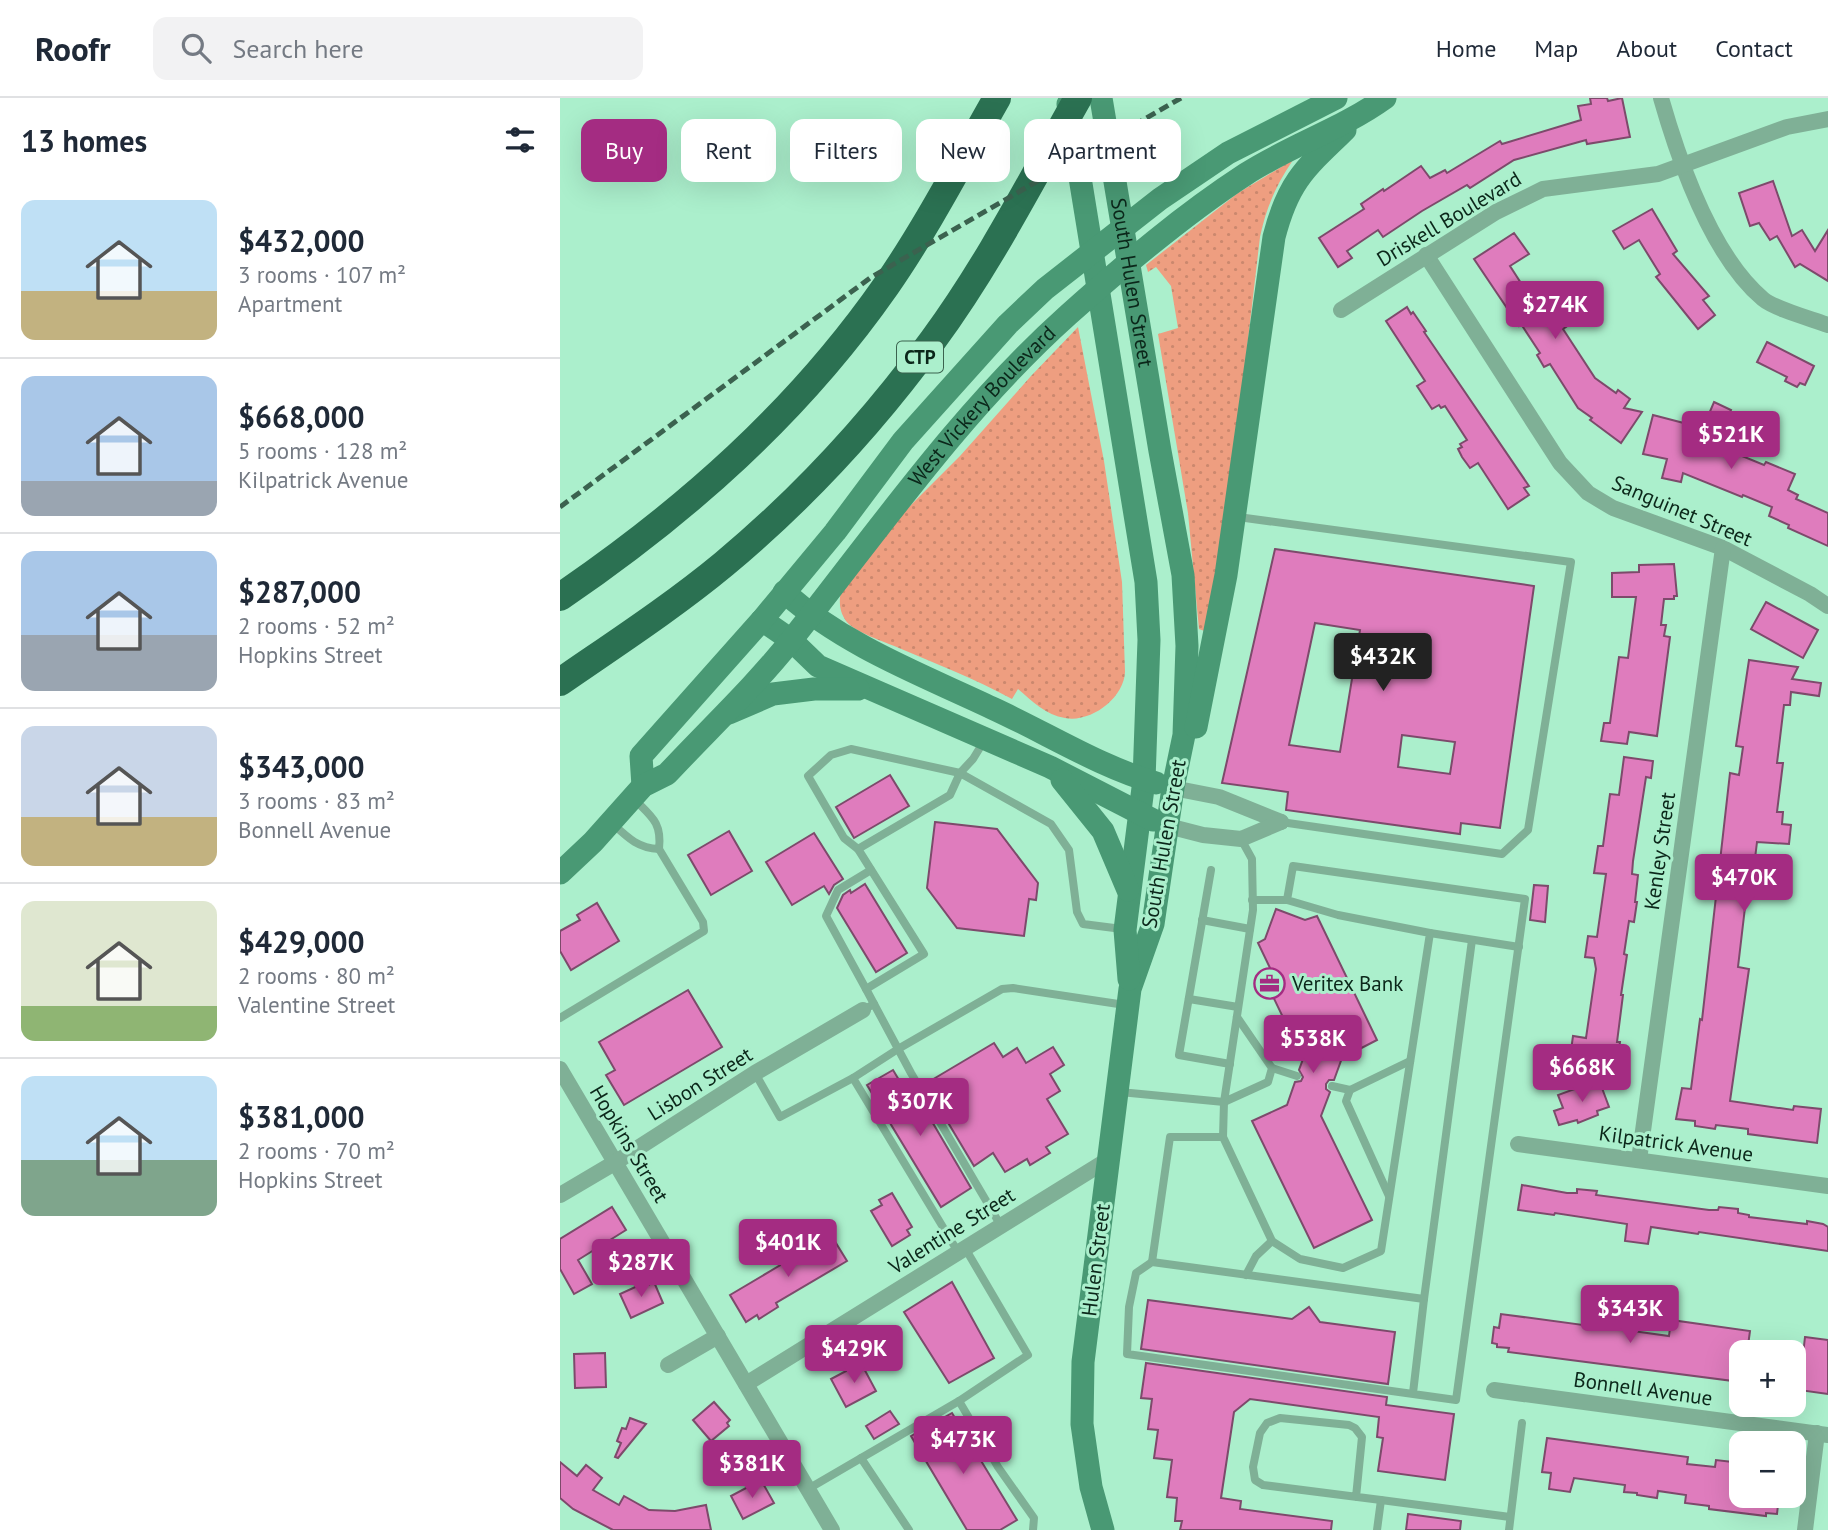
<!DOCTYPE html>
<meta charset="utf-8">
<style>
:root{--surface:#fff;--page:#f2f2f3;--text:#1f2937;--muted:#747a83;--line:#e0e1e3;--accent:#a42c82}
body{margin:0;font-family:"PT Sans",sans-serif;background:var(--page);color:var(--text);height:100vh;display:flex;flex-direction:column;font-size:26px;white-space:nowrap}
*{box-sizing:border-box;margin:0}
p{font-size:23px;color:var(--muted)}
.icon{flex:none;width:38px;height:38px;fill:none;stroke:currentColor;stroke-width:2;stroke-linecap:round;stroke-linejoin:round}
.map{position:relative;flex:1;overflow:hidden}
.details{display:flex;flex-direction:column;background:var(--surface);width:560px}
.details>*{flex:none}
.guide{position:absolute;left:21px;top:21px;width:665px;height:63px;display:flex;gap:14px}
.buttons{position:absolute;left:1169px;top:1242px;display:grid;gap:14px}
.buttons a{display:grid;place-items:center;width:77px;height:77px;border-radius:14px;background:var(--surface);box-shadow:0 7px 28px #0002;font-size:35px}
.price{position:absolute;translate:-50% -60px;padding:0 16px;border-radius:7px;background:var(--accent);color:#fff;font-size:23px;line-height:46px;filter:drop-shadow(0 2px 4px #0008)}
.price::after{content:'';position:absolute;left:50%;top:42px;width:21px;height:16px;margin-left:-10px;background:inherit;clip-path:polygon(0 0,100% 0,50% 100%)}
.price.active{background:#222;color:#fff}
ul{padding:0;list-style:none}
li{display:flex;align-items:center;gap:21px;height:175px;padding:0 21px}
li+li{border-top:2px solid var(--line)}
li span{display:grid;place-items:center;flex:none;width:196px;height:140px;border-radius:14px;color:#555}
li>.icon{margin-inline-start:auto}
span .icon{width:84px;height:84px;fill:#fffc;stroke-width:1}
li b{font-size:30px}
h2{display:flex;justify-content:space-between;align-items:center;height:84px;padding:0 21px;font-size:30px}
.tag{padding:0 24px;border-radius:14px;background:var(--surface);box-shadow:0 7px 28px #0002;font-size:24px;line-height:63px}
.tag.active{background:var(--accent);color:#fff}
header{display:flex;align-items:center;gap:42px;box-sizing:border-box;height:98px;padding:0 35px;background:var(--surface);border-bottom:2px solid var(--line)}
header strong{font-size:33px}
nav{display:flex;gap:38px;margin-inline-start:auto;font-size:24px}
.search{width:490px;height:63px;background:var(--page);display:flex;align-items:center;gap:18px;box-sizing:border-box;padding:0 24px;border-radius:14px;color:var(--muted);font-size:26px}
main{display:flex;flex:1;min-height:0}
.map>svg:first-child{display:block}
.grass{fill:url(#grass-dots)}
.building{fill:#df7cbd;stroke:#7d4a6b;stroke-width:2;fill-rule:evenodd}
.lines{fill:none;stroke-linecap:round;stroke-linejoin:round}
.service{stroke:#7fb096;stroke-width:8}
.minor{stroke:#7fb096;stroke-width:16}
.secondary{stroke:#499974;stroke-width:23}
.motorway{stroke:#2b7152;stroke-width:28}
.rail{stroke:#3b624f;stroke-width:5;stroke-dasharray:10 5;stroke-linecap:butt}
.labels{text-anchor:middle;stroke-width:6;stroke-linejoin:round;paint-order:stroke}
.shield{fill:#abefcc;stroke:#3b634f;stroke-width:2}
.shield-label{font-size:19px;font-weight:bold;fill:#0b271a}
.street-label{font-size:21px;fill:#0b271a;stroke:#abefcc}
.poi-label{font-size:21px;fill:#0b271a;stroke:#abefcc;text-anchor:start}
</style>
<header>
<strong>Roofr</strong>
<div class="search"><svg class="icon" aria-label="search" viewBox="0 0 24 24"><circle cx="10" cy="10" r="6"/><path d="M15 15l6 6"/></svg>Search here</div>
<nav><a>Home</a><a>Map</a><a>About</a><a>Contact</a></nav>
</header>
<main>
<section class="details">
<h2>13 homes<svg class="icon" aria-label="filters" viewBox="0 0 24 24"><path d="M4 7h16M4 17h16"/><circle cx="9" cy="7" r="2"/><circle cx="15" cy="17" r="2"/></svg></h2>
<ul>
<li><span style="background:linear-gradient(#bfe0f5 65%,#c2b280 0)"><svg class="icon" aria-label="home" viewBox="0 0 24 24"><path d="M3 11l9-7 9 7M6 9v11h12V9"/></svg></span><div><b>$432,000</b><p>3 rooms · 107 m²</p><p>Apartment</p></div></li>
<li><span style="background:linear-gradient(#a9c7e8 75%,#9aa5b1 0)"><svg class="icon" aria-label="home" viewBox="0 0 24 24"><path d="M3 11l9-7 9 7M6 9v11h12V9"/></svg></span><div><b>$668,000</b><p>5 rooms · 128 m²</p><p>Kilpatrick Avenue</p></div></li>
<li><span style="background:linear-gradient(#a9c7e8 60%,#9aa5b1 0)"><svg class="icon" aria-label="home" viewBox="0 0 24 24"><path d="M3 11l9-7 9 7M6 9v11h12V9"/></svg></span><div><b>$287,000</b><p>2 rooms · 52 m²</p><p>Hopkins Street</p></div></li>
<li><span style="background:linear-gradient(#c9d6e8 65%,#c2b280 0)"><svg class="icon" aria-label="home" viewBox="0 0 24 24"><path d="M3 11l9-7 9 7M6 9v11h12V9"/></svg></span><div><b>$343,000</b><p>3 rooms · 83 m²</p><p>Bonnell Avenue</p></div></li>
<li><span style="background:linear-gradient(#dfe7d0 75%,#8fb573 0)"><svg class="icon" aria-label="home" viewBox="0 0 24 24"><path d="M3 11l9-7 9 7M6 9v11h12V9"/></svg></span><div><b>$429,000</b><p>2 rooms · 80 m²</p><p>Valentine Street</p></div></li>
<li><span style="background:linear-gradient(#bfe0f5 60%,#7fa58c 0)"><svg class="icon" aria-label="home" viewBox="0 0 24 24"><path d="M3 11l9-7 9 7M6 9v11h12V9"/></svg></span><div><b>$381,000</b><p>2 rooms · 70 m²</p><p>Hopkins Street</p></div></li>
</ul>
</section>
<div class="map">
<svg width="1268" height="1432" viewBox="0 0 1268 1432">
<defs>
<pattern id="grass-dots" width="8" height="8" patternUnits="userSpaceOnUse" patternTransform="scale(1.75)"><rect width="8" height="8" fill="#ee9e80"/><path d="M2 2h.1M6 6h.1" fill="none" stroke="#cb886e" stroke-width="1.8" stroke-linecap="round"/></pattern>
</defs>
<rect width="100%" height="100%" fill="#abefcc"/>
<g class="grass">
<path d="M733 62C716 87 706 110 700 139L662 464 647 534 639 531 628 415 598 236 618 230 611 188 596 169 588 174 586 167 678 95Z"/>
<path d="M518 229 544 363 562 484 565 574C564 600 531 625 505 620 486 617 472 603 458 591L452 601C415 581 377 566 339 550 325 544 294 534 286 523 279 513 279 504 281 492L337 421 400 358 471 278Z"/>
</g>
<g class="building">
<polygon points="1030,0 1047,0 1048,3 1062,0 1070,39 1027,46 1026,42 954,62 910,90 907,87 862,113 823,139 818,132 787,153 792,160 778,169 759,140 804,111 801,106 823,91 824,93 861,68 870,80 885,72 887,75 940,43 942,46 1021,22 1018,8 1031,6"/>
<polygon points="1213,83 1232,138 1242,132 1255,153 1268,132 1268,183 1240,166 1235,169 1217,138 1210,142 1199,125 1190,128 1179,95"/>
<polygon points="1092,111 1117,153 1113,156 1149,198 1143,202 1155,217 1138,231 1096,179 1100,176 1079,142 1064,151 1053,133"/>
<polygon points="954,135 969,156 950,168 968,196 975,191 982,201 986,199 1006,229 1003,231 1035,280 1056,295 1058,292 1070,301 1064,310 1082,314 1061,345 1030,322 1032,320 1018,310 990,266 984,269 977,257 980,255 961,226 959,228 914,161"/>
<polygon points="847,209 851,216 853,214 866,233 864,234 969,388 964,390 969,397 948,411 918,365 910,370 902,359 898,351 902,349 900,346 907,342 885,308 881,310 879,307 872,311 857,288 865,283 826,223"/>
<polygon points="1207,244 1254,268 1245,287 1240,285 1237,289 1225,283 1227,279 1197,264"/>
<polygon points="1154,304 1171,312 1155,347 1204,367 1206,364 1235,376 1228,392 1238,397 1236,401 1268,415 1268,448 1228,430 1229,427 1209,418 1212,409 1183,397 1182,399 1123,375 1121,384 1102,380 1107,361 1083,356 1093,317 1143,330"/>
<path d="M715 451 974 488 940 730 901 725 900 736 726 712 728 694 662 685ZM755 525 800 532 780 654 729 647ZM842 637 895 644 890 676 838 669Z"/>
<polygon points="1114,466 1117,498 1114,498 1114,501 1104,501 1101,527 1106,527 1104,538 1110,539 1097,638 1069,634 1067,646 1041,643 1044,625 1050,625 1059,559 1068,560 1076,499 1052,499 1052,475 1079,474 1079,467"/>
<polygon points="1206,504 1258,532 1243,560 1191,531"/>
<polygon points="1189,562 1238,569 1232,581 1261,585 1259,598 1231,594 1230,607 1224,607 1217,665 1223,665 1217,714 1223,714 1222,726 1231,727 1229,746 1197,744 1190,802 1186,801 1178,869 1189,871 1170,1003 1233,1012 1234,1008 1261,1011 1257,1045 1188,1036 1188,1031 1156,1027 1155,1031 1135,1028 1135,1023 1116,1021 1122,990 1131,991 1140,921 1142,922 1170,675 1179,677 1183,649 1176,648"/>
<polygon points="1064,659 1093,663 1091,680 1086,679 1073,763 1072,776 1078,777 1075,804 1077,804 1074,824 1069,823 1064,856 1067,857 1061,897 1063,897 1057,944 1060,944 1055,980 1008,974 1013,938 1026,940 1036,871 1034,860 1025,859 1028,838 1037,839 1046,776 1034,775 1038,748 1043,748 1050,696 1059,697"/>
<polygon points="330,677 349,708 294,740 276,709"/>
<polygon points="375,724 437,731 478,785 476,802 469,801 464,838 397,830 367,790"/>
<polygon points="169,733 192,773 151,797 128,757"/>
<polygon points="254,735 283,781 274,787 269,796 264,788 232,807 206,764"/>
<polygon points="305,786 347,855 316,874 277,810 283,797 290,792 291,795"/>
<polygon points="974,787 988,788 985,824 970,822"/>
<polygon points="37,805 59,843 11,872 0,853 0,833 20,822 17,817"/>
<polygon points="716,811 745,822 757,818 817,942 782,960 774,982 769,982 766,986 766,991 770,994 761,1018 812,1122 754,1150 692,1023 727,1007 735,984 741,983 743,979 739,972 743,961 707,886 711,872 698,845 705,841"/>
<polygon points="128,892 162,949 64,1007 46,977 55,972 39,944"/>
<polygon points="434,945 443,959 457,950 466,965 493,949 504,967 490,976 500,993 487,1001 508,1036 486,1049 490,1055 470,1067 467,1061 445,1074 433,1055 414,1068 365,986"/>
<polygon points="333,972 348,997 354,993 411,1090 381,1109 307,987"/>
<polygon points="1039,982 1049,1009 1037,1013 1038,1017 1018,1025 1017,1022 999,1027 994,1013 1003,1010 998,997"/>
<polygon points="962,1087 1007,1095 1017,1095 1017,1091 1037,1093 1036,1097 1149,1112 1158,1112 1159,1109 1178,1111 1178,1115 1189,1117 1189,1119 1247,1126 1247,1123 1263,1126 1268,1129 1268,1153 1139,1134 1138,1136 1091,1129 1088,1146 1065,1143 1067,1126 995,1115 994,1117 958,1112"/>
<polygon points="332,1095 352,1129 347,1132 350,1137 332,1148 311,1113 322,1107 319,1102"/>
<polygon points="52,1109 66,1132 18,1162 32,1186 14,1196 0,1171 0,1141"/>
<polygon points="271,1137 287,1163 216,1205 218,1209 199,1221 197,1217 186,1224 170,1197"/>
<polygon points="94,1184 103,1205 71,1220 60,1196 84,1185 86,1188"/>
<polygon points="392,1184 434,1260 389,1285 344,1214"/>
<polygon points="588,1202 732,1221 749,1209 760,1224 835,1234 828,1286 581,1251"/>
<polygon points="1032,1215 1060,1218 1058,1231 1109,1238 1111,1222 1190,1233 1187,1255 1181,1255 1181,1284 948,1254 949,1250 937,1249 937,1246 932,1245 934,1229 939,1230 941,1216 1030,1228"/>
<polygon points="1245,1239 1268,1242 1268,1296 1239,1292"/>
<polygon points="45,1255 46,1289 15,1290 14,1256"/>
<polygon points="301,1265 316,1293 286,1309 271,1281"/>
<polygon points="586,1265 827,1299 826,1307 894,1316 885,1382 818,1373 823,1340 817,1339 819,1319 690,1301 674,1314 661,1400 681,1403 680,1411 772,1423 771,1432 620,1432 622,1423 615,1423 617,1400 607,1399 612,1362 594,1360 598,1332 588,1331 592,1301 581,1300"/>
<polygon points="154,1304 170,1322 167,1325 169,1328 151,1343 133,1322"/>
<polygon points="330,1313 339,1326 314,1341 306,1328"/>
<polygon points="392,1315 457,1422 440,1432 407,1432 351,1338"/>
<polygon points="70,1320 86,1326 58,1360 55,1359 61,1345 57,1343 62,1330 66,1331"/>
<polygon points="987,1340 1128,1359 1127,1366 1155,1369 1156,1362 1181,1365 1178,1398 1219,1398 1217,1416 1206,1415 1206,1418 1149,1411 1149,1408 1125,1405 1126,1397 1098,1393 1097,1400 1077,1397 1077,1395 1064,1394 1065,1387 1014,1380 1010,1394 989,1391 991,1375 982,1374"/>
<polygon points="0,1364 17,1378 26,1367 42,1380 33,1392 59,1407 64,1398 89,1412 115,1413 146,1407 151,1432 53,1432 13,1411 0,1400"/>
<polygon points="201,1382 214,1405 183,1421 171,1398"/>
<polygon points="848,1416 901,1423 900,1432 846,1432"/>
</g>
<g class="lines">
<g class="service">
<polyline points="678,419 1011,464 968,732 942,756 721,724"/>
<path d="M53 726C68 740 78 750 99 751 102 725 92 719 75 702"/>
<polyline points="298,751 284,740 248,678 271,657 291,651 400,675 491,726 509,752 517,814 523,826 562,831"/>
<polyline points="651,772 619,957 670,966"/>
<polyline points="692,802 727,802"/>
<polyline points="642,822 690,831"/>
<polyline points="870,835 959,849"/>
<polyline points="306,891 266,818 278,792 311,772"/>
<polyline points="629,901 678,909"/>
<polyline points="314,906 351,975 441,1128"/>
<polyline points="303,912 314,906 306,891 364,856 298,751 390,697 400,675 413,661 424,643"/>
<polyline points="0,920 144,833 143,824 99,751"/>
<polyline points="712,970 737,978"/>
<polyline points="195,975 220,1019 293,980"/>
<polyline points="772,988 790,992"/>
<polyline points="560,994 664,1004 708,984 712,970 677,919"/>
<polyline points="663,1039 712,1143 740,1161 783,1170 821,1153 870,835 778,817 727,802 733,768 965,801 896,1302 567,1256 569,1209 576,1175 592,1164 864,1201 853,1295"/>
<polyline points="829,1098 786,1003 790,992 850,963"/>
<polyline points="398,1154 293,980 338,951 442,891 453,890 565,907"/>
<polyline points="592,1164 610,1039 663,1039 664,1004 693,812 692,761 681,741"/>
<polyline points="686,1177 696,1158 712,1143"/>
<polyline points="864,1201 912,842"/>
<polyline points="399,1303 438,1369 474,1420 473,1432"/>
<polyline points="301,1360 349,1432"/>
<polyline points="248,1391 399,1303 468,1257 405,1150"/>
<polyline points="796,1399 802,1339 795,1330 789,1327 720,1320 707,1325 700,1335 693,1369 695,1382 703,1387 821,1402 817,1432"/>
<polyline points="821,1402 950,1419"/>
<polyline points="949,1432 962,1325"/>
</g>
<g class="minor">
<path d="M1101 0C1119 63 1152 158 1203 201 1215 211 1252 221 1268 227"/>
<polyline points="866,157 1000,365 1028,395 1053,410 1163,450 1250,496 1268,508"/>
<polyline points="781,212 936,114 983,91 1098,76 1227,29 1268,21"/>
<polyline points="613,690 659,699 721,724"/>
<polyline points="608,728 643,737 681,741 721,724"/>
<polyline points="0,971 272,1432"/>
<polyline points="958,1046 1268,1088"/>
<polyline points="1079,1062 1163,450"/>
<polyline points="0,1097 56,1064 195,975 303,912"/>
<polyline points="108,1267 158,1238"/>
<polyline points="186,1286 549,1061"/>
<polyline points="934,1292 1268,1337"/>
<polyline points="1245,1432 1257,1335"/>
</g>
<g class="secondary">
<path id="s1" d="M541 0 600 353 623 477 627 548 624 637 613 690 593 826 570 891 523 1264 522 1326 531 1389 543 1432"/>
<polyline points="508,6 586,484 589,542 584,682 565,832 569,881"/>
<path d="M224 494C285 548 360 576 432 610 487 635 538 668 596 685"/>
<polyline points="202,522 231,542 258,568 490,669 593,722"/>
<polyline points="169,615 213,596 254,591 298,591"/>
<path d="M636 629 666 477 714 139C728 84 745 70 785 32"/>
<polyline points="502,682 543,733 568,792"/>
<polyline points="83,688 81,658 202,522 275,434 343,343 448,226 485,191 600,101 668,55 776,0"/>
<path id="s2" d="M0 775 33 744 83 688 107 676C149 631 195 588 233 540 320 430 402 312 508 217 564 167 623 117 686 76 731 47 782 31 825 0"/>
</g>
<g class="motorway">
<path d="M0 499C126 413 238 314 326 188 367 129 401 63 437 0"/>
<path d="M0 584C55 546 112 509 164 466 242 401 313 324 373 242 429 166 472 81 518 0"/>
</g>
<polyline class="rail" points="0,409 310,180 621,0"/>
</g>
<defs>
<symbol id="office-ring" viewBox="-11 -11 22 22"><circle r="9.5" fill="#abefcc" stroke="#a42c82" stroke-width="1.5"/><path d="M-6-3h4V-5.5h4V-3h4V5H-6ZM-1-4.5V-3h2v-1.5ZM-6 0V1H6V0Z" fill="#a42c82"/></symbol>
</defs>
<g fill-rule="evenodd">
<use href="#office-ring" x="692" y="868" width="35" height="35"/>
</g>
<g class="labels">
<rect class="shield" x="337" y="243.5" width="46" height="31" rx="5"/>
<g class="shield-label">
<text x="360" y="266">CTP</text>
</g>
<g class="street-label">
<text transform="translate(889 121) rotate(-31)" y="7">Driskell Boulevard</text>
<text dy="7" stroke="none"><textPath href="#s1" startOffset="187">South Hulen Street</textPath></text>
<text dy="7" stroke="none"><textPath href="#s2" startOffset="632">West Vickery Boulevard</textPath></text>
<text transform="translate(1122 413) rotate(23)" y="7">Sanguinet Street</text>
<text transform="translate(604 746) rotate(-80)" y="7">South Hulen Street</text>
<text transform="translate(1100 753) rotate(-82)" y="7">Kenley Street</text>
<text transform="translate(140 986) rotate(-32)" y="7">Lisbon Street</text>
<text transform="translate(69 1046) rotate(59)" y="7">Hopkins Street</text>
<text transform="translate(1116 1046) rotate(8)" y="7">Kilpatrick Avenue</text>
<text transform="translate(392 1133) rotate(-32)" y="7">Valentine Street</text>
<text transform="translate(536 1162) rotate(-83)" y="7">Hulen Street</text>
<text transform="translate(1083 1291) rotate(8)" y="7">Bonnell Avenue</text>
</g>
<g class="poi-label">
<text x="732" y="893">Veritex Bank</text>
</g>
</g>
</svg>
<div class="buttons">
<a>+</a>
<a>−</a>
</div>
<b class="price" style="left:995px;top:243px">$274K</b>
<b class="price" style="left:1171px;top:373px">$521K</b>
<b class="price active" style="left:823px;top:595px">$432K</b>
<b class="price" style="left:1184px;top:816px">$470K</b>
<b class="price" style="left:753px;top:977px">$538K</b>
<b class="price" style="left:1022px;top:1006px">$668K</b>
<b class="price" style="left:360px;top:1040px">$307K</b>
<b class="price" style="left:228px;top:1181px">$401K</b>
<b class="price" style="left:81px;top:1201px">$287K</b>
<b class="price" style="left:1070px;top:1247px">$343K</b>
<b class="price" style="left:294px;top:1287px">$429K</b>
<b class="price" style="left:403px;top:1378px">$473K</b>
<b class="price" style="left:192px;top:1402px">$381K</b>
<div class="guide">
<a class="tag active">Buy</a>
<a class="tag">Rent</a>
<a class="tag">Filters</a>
<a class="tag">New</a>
<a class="tag">Apartment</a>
</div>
</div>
</main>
